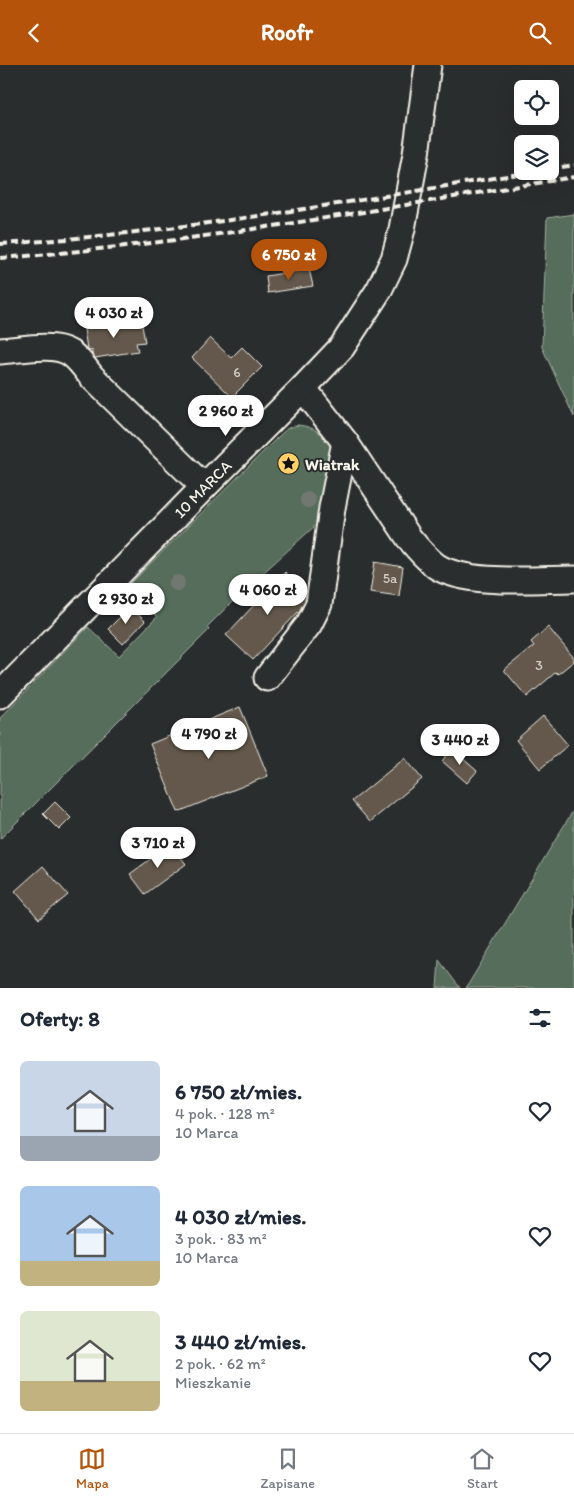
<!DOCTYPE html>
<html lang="pl">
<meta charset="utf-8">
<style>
:root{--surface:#fff;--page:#f6f6f7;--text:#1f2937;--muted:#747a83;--line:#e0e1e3;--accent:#b45309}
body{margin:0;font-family:Itim,sans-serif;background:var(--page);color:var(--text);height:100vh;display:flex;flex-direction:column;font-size:19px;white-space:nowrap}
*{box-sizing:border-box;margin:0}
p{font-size:16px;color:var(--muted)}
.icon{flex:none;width:28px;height:28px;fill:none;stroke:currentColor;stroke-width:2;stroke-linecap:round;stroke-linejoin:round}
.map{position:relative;height:923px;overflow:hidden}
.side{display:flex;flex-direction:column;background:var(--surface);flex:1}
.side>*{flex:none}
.fabs{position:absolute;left:514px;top:15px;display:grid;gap:10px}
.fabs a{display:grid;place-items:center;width:45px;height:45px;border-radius:8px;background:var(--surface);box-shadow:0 5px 20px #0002;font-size:25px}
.price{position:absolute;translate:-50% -42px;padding:0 11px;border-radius:18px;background:#fff;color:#222;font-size:16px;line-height:32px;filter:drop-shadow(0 1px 2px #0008)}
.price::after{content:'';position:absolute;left:50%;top:30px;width:15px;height:11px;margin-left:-8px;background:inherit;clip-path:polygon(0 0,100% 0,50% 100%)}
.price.selected{background:var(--accent);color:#fff}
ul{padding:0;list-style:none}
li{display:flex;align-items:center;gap:15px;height:125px;padding:0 20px}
li span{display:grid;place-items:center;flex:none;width:140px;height:100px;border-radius:8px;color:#555}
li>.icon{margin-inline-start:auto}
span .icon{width:60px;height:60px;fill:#fffc;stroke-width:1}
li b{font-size:21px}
h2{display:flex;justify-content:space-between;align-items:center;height:60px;padding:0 20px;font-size:21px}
header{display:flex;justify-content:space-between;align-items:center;height:65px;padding:0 20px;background:var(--accent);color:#fff;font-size:22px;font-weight:700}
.dock{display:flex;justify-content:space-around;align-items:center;height:70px;border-top:1px solid var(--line);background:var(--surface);font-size:14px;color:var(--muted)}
.dock a{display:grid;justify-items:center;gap:2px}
.dock .selected{color:var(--accent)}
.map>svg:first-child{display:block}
.green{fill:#556d5a;stroke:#a4afa1}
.building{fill:#63594b;stroke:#f4f1e8}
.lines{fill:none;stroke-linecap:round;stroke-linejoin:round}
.minor-casing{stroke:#f4f1e8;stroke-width:29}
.minor{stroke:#2a2d2e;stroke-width:25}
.rail{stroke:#f4f1e8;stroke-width:4;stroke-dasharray:8 4;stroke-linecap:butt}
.tree{fill:#727871}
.labels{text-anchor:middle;stroke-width:4;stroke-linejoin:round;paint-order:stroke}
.number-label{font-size:14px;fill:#d0cbc1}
.poi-label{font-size:16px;font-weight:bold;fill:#f4f1e8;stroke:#2a2d2e;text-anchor:start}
.street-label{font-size:16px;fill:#f4f1e8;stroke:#2a2d2e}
</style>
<header><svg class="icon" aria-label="back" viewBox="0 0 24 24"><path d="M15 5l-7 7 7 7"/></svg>Roofr<svg class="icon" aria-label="search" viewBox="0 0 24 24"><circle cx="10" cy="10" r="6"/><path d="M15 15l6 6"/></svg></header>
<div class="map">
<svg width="574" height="923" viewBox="0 0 574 923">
<rect width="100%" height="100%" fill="#2a2d2e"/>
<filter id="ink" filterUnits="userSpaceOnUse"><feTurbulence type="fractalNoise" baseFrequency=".02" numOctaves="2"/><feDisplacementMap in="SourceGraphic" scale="10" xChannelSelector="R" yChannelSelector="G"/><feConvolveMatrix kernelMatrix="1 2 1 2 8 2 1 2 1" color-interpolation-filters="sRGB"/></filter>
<g filter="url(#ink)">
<g class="green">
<polygon points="574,149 574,352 542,282 547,153"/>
<path d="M298 360C316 362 322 369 334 382L317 459 242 527 207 562 209 565 0 774V653L88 562 119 591 157 552 127 522 280 370 288 363Z"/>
<polygon points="574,744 574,923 466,923"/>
<polygon points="439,895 460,923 437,923"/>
</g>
<g class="building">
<polygon points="309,204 313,221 268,228 266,211"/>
<polygon points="141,255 145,277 136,278 138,286 95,293 92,289 92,285 89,286 87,284 84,264"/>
<polygon points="210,273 231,293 242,282 262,302 232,332 192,293"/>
<polygon points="375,497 403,502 399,531 370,527"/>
<polygon points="285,507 306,527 305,535 300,545 253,595 226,570"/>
<polygon points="130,542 145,556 123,579 108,564"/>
<polygon points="548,562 574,593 574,596 558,609 556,607 527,632 504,605 534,581 531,577"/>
<polygon points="240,642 268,711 178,747 150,679"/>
<polygon points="543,651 568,680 540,704 516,675"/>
<polygon points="452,684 477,706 467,718 442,696"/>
<polygon points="405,693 422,714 370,757 352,736"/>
<polygon points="55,737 71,753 59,765 43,749"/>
<polygon points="171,779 186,799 145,829 130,809"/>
<polygon points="43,801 68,830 39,854 15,826"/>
</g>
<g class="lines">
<defs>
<g id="minor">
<path d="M0 286C20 285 53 277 70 288 79 294 85 303 91 311L204 422"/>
<path d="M303 323 345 377 409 473C417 483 426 493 436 501 467 521 537 514 574 514"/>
<polyline points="267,613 309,559 319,539 332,443 345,377"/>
<path id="s1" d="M0 630 204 422 303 323 342 282 379 225 394 194 402 164 416 89 428 0"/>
</g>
</defs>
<use href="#minor" class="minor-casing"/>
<use href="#minor" class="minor"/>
<g class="rail">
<polyline points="550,104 574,100"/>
<path d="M0 179C181 168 359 135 537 106"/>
<path d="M0 193C193 179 383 143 574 112"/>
</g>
</g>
<g class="tree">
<circle cx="308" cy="435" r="8"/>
<circle cx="177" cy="518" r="8"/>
</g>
</g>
<defs>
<symbol id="sight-disc" viewBox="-11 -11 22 22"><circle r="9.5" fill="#ffd166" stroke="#2a2d2e"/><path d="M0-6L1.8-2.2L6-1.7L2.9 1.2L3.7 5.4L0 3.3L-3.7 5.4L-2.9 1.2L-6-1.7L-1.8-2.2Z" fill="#111"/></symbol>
</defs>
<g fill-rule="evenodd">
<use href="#sight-disc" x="276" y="386" width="25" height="25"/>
</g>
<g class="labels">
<g class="number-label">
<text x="237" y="312">6</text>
<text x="390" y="518">5a</text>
<text x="539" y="605">3</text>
</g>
<g class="poi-label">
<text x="305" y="405">Wiatrak</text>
</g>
<g class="street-label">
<text dy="6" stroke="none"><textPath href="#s1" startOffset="289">10 MARCA</textPath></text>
</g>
</g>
</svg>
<div class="fabs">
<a><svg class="icon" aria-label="locate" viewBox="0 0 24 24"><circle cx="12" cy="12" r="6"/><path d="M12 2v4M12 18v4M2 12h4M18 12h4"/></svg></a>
<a><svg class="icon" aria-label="layers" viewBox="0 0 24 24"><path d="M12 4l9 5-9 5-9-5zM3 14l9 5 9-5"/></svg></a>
</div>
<b class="price selected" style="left:289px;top:216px">6 750 zł</b>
<b class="price" style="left:114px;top:274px">4 030 zł</b>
<b class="price" style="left:226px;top:372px">2 960 zł</b>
<b class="price" style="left:268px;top:551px">4 060 zł</b>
<b class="price" style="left:126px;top:560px">2 930 zł</b>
<b class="price" style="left:209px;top:695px">4 790 zł</b>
<b class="price" style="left:460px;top:701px">3 440 zł</b>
<b class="price" style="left:158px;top:804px">3 710 zł</b>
</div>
<section class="side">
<h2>Oferty: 8<svg class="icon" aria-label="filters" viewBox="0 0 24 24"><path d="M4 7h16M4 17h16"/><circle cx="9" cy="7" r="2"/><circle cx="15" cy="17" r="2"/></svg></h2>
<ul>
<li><span style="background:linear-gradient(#c9d6e8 75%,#9aa5b1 0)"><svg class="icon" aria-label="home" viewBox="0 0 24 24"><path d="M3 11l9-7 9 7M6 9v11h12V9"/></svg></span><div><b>6 750 zł/mies.</b><p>4 pok. · 128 m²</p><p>10 Marca</p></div><svg class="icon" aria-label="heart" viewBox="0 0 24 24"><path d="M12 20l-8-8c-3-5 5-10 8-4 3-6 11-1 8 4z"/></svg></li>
<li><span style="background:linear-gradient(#a9c7e8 75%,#c2b280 0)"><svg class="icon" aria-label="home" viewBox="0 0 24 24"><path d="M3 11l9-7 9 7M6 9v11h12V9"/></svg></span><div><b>4 030 zł/mies.</b><p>3 pok. · 83 m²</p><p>10 Marca</p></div><svg class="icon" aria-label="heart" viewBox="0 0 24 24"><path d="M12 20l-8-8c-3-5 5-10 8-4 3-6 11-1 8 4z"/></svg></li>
<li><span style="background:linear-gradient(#dfe7d0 70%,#c2b280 0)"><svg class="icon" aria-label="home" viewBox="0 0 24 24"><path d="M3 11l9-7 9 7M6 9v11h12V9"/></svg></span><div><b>3 440 zł/mies.</b><p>2 pok. · 62 m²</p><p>Mieszkanie</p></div><svg class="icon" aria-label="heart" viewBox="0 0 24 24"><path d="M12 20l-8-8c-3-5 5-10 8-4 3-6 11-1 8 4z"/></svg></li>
</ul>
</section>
<nav class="dock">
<a class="selected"><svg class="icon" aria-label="map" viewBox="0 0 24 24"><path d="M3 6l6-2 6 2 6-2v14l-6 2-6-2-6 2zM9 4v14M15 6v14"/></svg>Mapa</a>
<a><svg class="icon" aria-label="saved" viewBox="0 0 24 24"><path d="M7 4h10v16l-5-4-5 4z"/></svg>Zapisane</a>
<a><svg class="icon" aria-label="home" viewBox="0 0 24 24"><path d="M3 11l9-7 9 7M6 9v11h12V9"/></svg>Start</a>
</nav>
